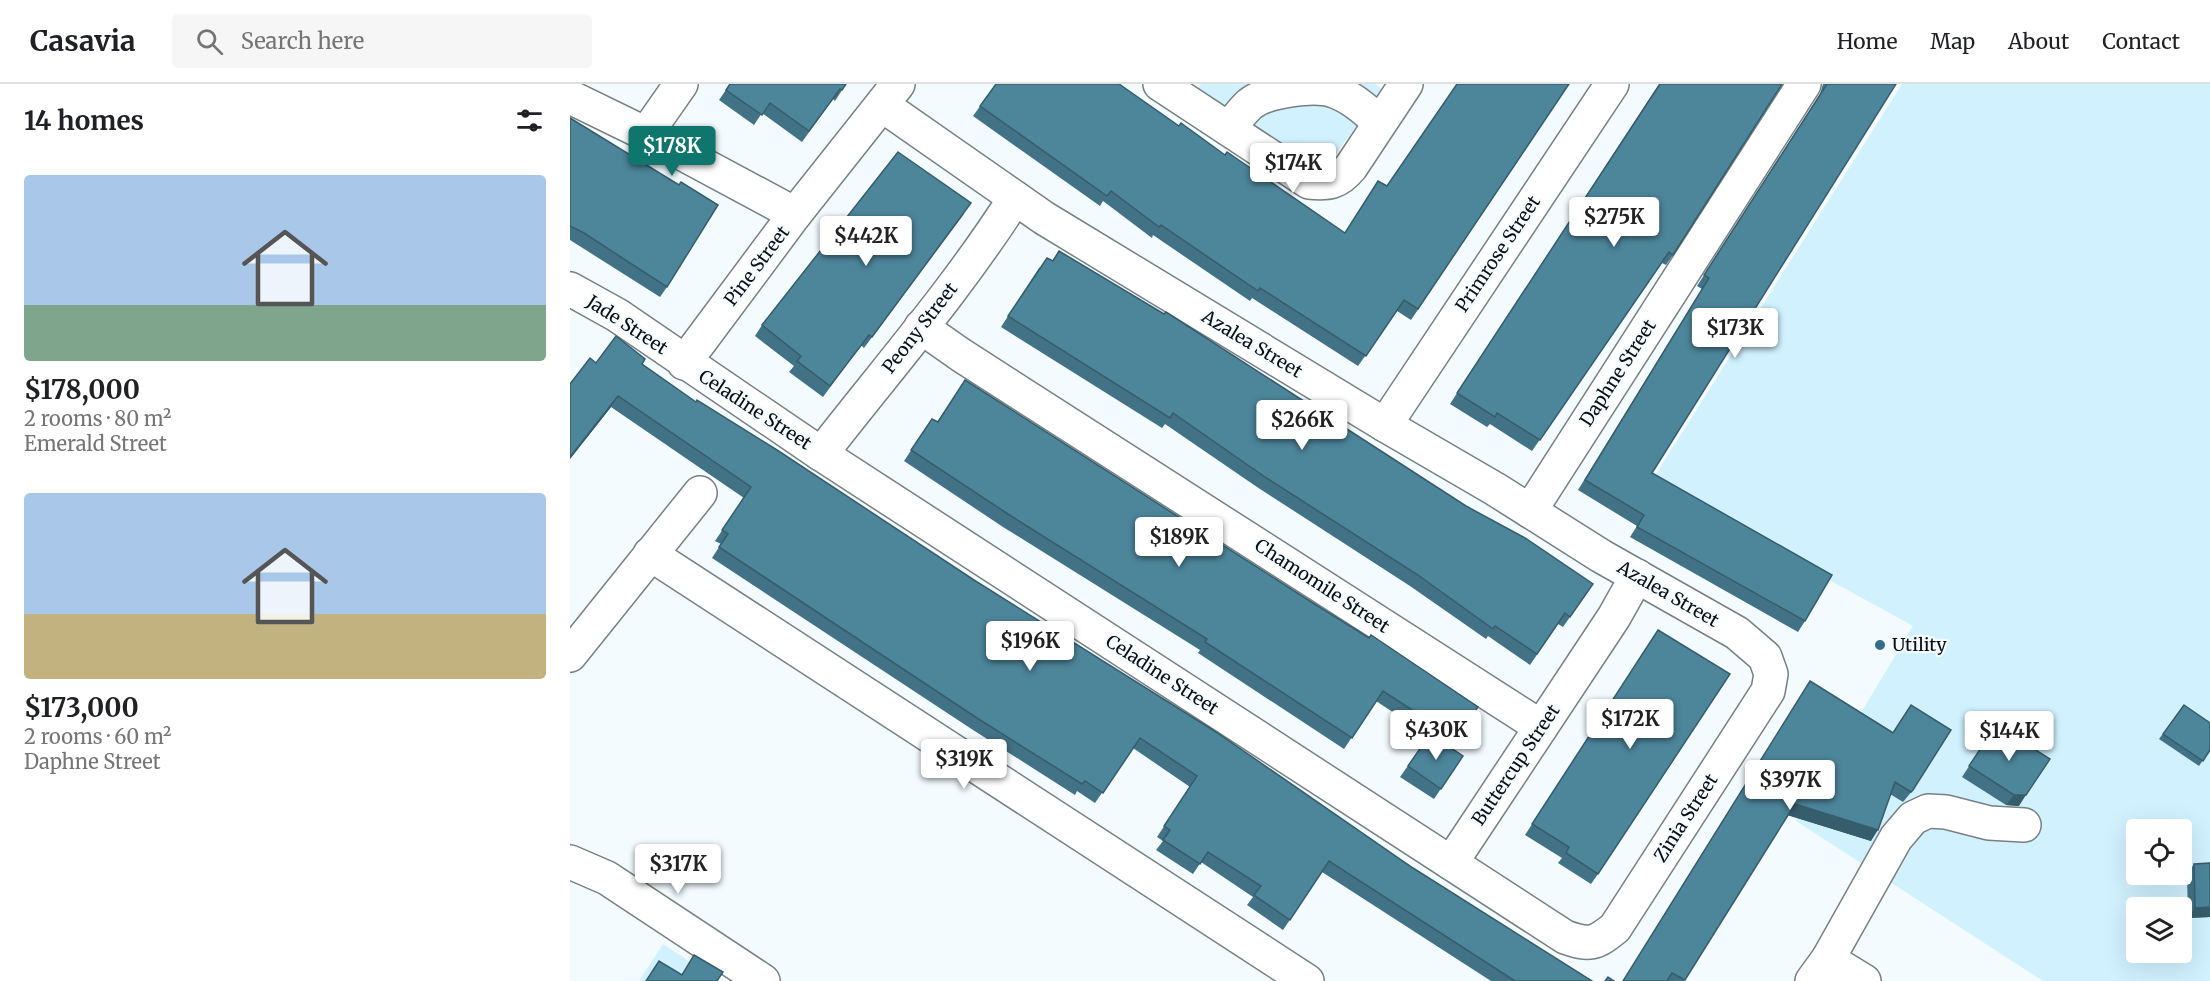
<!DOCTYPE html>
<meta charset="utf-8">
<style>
:root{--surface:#fff;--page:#f6f6f6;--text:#202124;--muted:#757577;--line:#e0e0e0;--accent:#0f766e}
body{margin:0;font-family:Merriweather,serif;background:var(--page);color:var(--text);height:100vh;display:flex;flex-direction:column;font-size:22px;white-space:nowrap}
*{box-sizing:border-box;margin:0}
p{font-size:20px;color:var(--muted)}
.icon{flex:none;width:33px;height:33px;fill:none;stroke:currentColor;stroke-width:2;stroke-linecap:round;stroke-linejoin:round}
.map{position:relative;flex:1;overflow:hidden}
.drawer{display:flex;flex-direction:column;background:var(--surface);width:570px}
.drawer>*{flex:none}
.tools{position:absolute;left:1556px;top:735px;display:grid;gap:12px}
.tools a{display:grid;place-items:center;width:66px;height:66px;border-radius:6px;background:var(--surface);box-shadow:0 6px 24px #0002;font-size:30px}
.price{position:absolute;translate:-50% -51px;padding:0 14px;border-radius:6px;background:#fff;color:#222;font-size:20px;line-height:39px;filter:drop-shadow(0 2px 3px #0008)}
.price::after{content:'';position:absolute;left:50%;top:36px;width:18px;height:14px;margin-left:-9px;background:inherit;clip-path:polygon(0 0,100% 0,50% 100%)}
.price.active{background:var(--accent);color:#fff}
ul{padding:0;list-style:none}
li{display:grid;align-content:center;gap:12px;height:318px;padding:0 24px}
li span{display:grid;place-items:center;height:186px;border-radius:6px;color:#555}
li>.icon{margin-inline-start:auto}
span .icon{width:108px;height:108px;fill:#fffc;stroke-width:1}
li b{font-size:26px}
h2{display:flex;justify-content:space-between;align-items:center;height:72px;padding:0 24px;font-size:26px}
header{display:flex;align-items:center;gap:36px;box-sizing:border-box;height:84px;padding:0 30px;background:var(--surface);border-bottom:2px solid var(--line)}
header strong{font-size:28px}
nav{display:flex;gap:33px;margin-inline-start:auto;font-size:21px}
.search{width:420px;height:54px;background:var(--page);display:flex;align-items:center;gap:15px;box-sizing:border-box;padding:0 21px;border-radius:6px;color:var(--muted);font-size:22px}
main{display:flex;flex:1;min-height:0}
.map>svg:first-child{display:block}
.green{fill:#d1f1ff;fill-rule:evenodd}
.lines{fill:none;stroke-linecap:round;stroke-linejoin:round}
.street-casing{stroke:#778083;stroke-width:36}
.street{stroke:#fff;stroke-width:33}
.wall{fill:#427285}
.shaded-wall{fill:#365d6c}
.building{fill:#4d859b;stroke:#365d6c;stroke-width:1.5}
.poi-dot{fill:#316e85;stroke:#f3fbfe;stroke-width:2}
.labels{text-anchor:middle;stroke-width:4.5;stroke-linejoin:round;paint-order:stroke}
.street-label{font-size:18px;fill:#0c0f11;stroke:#f3fbfe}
.poi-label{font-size:18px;fill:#0c0f11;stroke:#f3fbfe;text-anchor:start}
</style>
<header>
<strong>Casavia</strong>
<div class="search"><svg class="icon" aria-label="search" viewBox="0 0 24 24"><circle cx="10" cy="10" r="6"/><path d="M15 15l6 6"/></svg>Search here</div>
<nav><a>Home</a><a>Map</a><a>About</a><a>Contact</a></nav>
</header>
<main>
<section class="drawer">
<h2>14 homes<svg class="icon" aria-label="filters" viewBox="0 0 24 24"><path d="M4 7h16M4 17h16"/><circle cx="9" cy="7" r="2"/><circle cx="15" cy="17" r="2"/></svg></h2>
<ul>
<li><span style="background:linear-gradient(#a9c7e8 70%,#7fa58c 0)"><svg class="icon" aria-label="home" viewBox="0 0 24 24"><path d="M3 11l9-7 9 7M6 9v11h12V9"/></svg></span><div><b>$178,000</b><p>2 rooms · 80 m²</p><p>Emerald Street</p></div></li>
<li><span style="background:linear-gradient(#a9c7e8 65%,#c2b280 0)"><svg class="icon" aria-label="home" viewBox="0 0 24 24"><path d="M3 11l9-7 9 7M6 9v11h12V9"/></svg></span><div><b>$173,000</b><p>2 rooms · 60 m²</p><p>Daphne Street</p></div></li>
</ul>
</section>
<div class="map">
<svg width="1640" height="897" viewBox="0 0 1640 897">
<rect width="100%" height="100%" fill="#f3fbfe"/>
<g class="green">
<polygon points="631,0 805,0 813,6 761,76 747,80 723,70 628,5"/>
<path d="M1332 0H1640V897H1473L1226 737 1343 542 1081 398ZM1566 746H1611V790H1566ZM1566 824H1611V868H1566Z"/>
<polygon points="93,860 149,897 69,897"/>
</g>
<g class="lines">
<defs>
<g id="street">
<path d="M590 0 739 98C758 100 768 99 781 83L836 0"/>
<polyline points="0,13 76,50 225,130"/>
<path d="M659 45C665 37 672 27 680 20 696 7 745 0 764 7 782 13 796 27 810 38"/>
<polyline points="76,50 111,0"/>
<path d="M0 205 47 231 251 370 995 853C1020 862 1025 860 1045 844L1198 607 1201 590 1195 573 1167 549 1031 472 925 405 815 341 474 134 312 21"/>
<polyline points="351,243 391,271 971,643"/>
<polyline points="114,279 225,130 328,0"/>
<polyline points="815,341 1042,0"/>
<path d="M251 370C317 285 387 205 445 114"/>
<polyline points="960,427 1234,0"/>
<polyline points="80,470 737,897"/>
<polyline points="0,571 130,409"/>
<polyline points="0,778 37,794 193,897"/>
<polyline points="881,779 1044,533 1067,492"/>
<polyline points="1242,897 1258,875"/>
<polyline points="1294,897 1258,875 1326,754 1343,734 1358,727 1376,728 1419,739 1454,741"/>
</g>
</defs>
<use href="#street" class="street-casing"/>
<use href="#street" class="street"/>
</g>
<g class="wall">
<polygon points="160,0 276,0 265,17 263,15 232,58 192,29 184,41 149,16"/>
<polygon points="426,0 609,42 774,149 817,102 999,0 841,236 827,227 788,282 682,214 680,217 583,151 582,154 533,117 530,122 403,32"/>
<polygon points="1089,0 1212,0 1103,171 1096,181 1092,179 962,367 920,340 917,343 880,320"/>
<polygon points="1253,0 1326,0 1082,389 1235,537 1228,548 1060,453 1067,442 1008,406 1132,205 1127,202 1250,10"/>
<polygon points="0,34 97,203 90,213 0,156"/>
<polygon points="394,130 294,264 291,261 253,313 219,288 224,282 185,252 192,241"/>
<polygon points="489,167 1000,533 993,543 988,540 960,581 918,552 916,555 840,502 687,403 595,340 592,344 431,243 469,184 482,177"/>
<polygon points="26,279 72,280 126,318 404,496 843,784 1022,897 921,897 752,788 713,846 677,821 683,813 631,778 623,790 586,766 593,757 587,753 620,703 563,664 525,719 507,707 505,711 400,644 142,474 151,460 145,457 174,414 41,323 0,375 0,300"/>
<polygon points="395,296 743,519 908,623 881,664 893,672 864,715 830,693 859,652 806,617 774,665 628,569 630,566 433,443 334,377 362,335 367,338"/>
<polygon points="1088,546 1028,790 1021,800 988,779 992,774 955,751"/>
<polygon points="1240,597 1323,648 1341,621 1343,706 1333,718 1320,710 1301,757 1218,731 1114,897 1053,897"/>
<polygon points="1614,621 1640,666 1629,682 1589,655"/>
<polygon points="1426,641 1449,722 1436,721 1392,693"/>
<polygon points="1624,780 1640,833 1618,834 1617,790"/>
</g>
<g class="shaded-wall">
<polygon points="48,312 41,323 0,375 0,373"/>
<polygon points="1444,711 1456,711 1449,722 1436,721"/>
<polygon points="1225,720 1308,746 1301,757 1217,731"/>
<polygon points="1640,823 1640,833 1618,834 1625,824"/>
</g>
<g class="building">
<polygon points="160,0 276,0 272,6 270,5 239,47 200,19 192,31 156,6"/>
<polygon points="426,0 549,0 609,42 611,39 655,71 657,68 775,149 808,97 817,102 887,0 999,0 848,225 834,216 796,272 690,204 688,207 591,141 589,143 541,107 537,112 410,22"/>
<polygon points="1090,0 1212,0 1103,171 1099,168 970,356 927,329 925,333 887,309"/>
<polygon points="1257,0 1326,0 1082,389 1262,491 1235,537 1067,443 1074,431 1015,396 1139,194 1134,191"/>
<polygon points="0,34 109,101 111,98 148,121 97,203 14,149 0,142"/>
<polygon points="328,68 401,119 302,253 299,251 260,302 227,277 231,272 192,241"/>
<polygon points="489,167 594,230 596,228 896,422 955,454 1023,500 1000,533 995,529 967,570 925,542 923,545 848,491 695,393 603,329 600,334 438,232 477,174 483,177"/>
<polygon points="46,252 75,275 72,280 126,318 127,316 207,366 404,496 646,648 843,784 1022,897 945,897 759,777 720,836 684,811 691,802 638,768 630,780 593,756 600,746 594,742 627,692 570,654 533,709 515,697 512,700 407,634 149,463 158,450 152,446 181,403 48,312 0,373 0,300 20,274 26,279"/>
<polygon points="395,296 743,519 799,554 801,551 908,623 887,655 813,607 782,654 635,558 637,555 441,432 341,366 362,335 368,338"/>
<polygon points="1088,546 1160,590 1028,790 996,769 999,763 962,740"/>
<polygon points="1240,597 1323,649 1341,621 1381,646 1343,706 1341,708 1325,698 1308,746 1225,720 1115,896 1102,889 1097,897 1053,897"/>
<polygon points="1614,621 1640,639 1640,666 1633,677 1593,650"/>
<polygon points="1426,641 1480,675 1456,711 1444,711 1399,682"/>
<polygon points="860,650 893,672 871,705 838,682"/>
<polygon points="1640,779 1640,823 1625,824 1624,780"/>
<polygon points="124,871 153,888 147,897 76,897 89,877 112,891"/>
<polygon points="1038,893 1044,897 1035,897"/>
</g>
<circle class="poi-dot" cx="1310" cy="561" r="6"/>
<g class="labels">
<g class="street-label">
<text transform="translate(928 170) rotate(-56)" y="6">Primrose Street</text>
<text transform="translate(187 182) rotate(-53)" y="6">Pine Street</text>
<text transform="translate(57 241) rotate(33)" y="6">Jade Street</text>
<text transform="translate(350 244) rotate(-52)" y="6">Peony Street</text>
<text transform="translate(682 260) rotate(31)" y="6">Azalea Street</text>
<text transform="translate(1048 289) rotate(-57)" y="6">Daphne Street</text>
<text transform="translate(185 326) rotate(33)" y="6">Celadine Street</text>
<text transform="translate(752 502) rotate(33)" y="6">Chamomile Street</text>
<text transform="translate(1098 510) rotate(30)" y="6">Azalea Street</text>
<text transform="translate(592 591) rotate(33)" y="6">Celadine Street</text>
<text transform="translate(946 681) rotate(-56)" y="6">Buttercup Street</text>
<text transform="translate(1116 734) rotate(-57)" y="6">Zinia Street</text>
</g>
<g class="poi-label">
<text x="1322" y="567">Utility</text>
</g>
</g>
</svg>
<div class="tools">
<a><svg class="icon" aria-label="locate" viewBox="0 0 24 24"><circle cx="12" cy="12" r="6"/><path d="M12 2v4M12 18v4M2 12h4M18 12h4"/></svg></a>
<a><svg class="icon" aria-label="layers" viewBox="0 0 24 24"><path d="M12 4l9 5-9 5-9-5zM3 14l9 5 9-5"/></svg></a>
</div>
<b class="price active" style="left:102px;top:93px">$178K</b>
<b class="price" style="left:723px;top:110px">$174K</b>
<b class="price" style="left:1044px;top:164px">$275K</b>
<b class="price" style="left:296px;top:183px">$442K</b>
<b class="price" style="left:1165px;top:275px">$173K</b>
<b class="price" style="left:732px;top:367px">$266K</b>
<b class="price" style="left:609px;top:484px">$189K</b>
<b class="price" style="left:460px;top:588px">$196K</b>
<b class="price" style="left:1060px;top:666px">$172K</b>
<b class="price" style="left:866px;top:677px">$430K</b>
<b class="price" style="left:1439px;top:678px">$144K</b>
<b class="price" style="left:394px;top:706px">$319K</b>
<b class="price" style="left:1220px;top:727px">$397K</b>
<b class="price" style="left:108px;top:811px">$317K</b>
</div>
</main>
